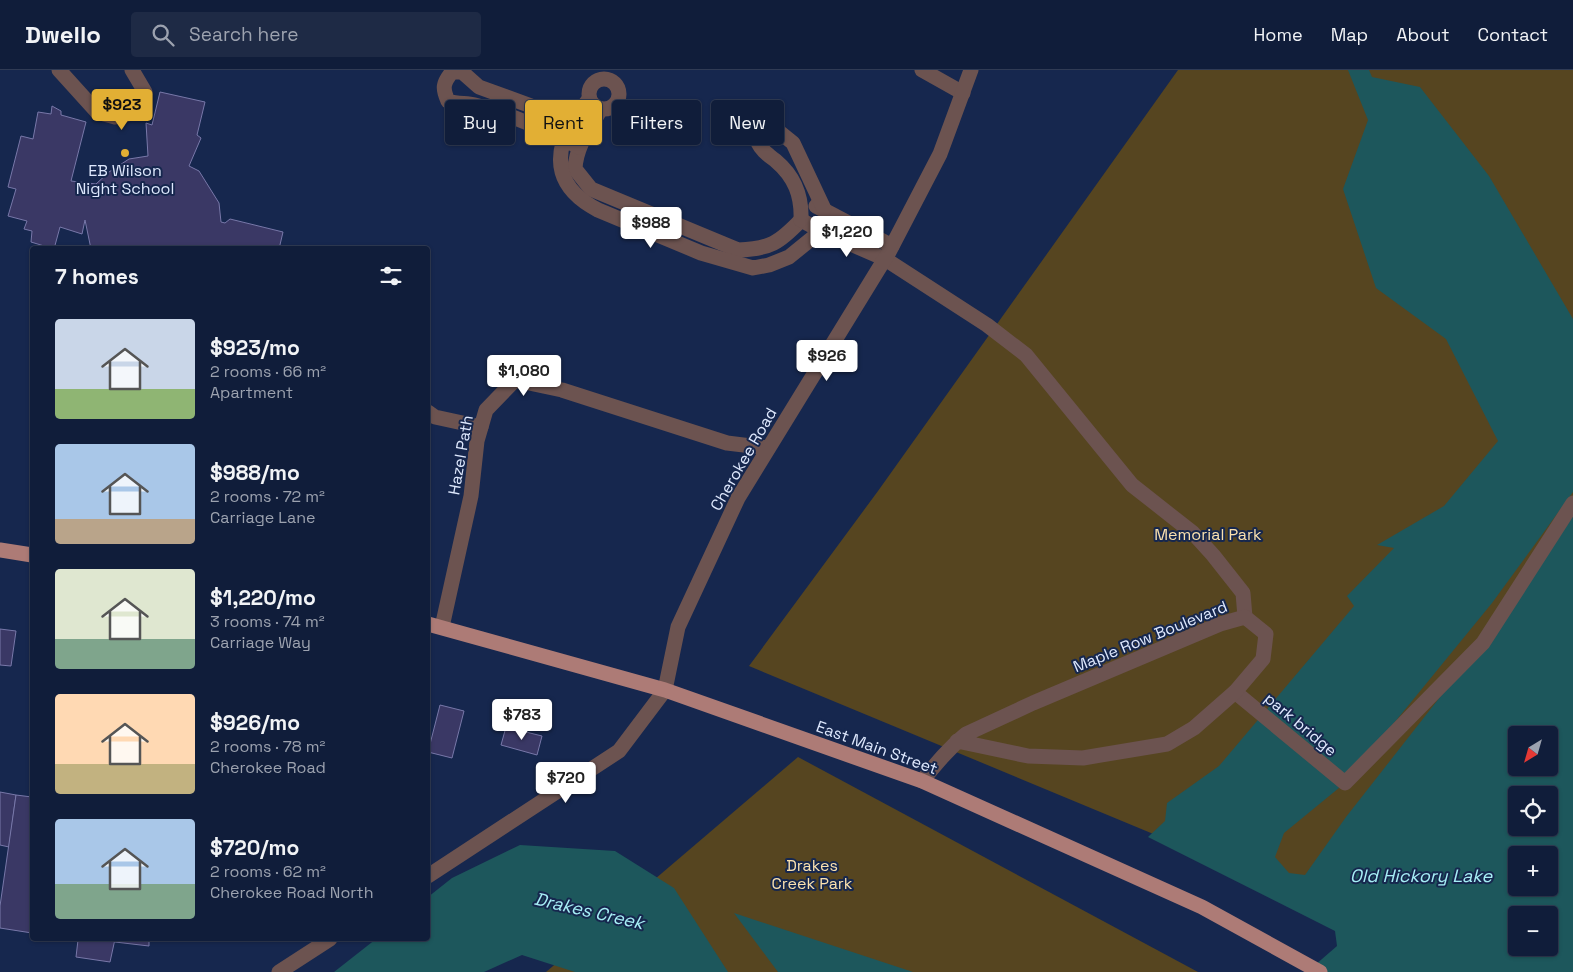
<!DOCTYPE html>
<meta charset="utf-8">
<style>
:root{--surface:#101d3a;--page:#1e2a45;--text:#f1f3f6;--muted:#9ca2af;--line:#303b54;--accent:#e2af34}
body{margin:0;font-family:"Space Grotesk",sans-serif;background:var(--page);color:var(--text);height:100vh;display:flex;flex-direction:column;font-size:19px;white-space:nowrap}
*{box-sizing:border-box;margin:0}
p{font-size:16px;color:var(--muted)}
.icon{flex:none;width:28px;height:28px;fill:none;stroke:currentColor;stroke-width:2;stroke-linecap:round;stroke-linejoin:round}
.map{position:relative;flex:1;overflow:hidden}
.drawer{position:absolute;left:30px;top:176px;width:400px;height:695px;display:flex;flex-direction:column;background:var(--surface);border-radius:5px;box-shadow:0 1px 4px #0004,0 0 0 1px var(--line)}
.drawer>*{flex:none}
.banner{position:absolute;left:445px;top:30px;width:475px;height:45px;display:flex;gap:10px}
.needle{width:32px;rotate:217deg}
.buttons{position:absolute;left:1508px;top:656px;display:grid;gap:10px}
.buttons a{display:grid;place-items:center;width:50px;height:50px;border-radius:5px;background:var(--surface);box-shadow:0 1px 4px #0004,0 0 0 1px var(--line);font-size:25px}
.price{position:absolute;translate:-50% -42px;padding:0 11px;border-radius:5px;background:#fff;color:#222;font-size:16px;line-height:32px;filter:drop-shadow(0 1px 2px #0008)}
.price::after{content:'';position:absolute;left:50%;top:30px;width:15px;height:11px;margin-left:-8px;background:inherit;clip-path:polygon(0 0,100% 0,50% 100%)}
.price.current{background:var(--accent);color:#111}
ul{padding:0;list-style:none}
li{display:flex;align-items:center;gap:15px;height:125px;padding:0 25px}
li span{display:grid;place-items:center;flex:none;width:140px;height:100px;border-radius:5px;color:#555}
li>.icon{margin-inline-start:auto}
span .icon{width:60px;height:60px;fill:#fffc;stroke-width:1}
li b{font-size:21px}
h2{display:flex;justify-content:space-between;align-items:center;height:60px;padding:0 25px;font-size:21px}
.tag{padding:0 18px;border-radius:5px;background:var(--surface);box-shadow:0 1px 4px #0004,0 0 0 1px var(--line);font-size:18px;line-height:45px}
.tag.current{background:var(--accent);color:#111}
header{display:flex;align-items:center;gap:30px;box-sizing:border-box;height:70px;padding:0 25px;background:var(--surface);border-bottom:1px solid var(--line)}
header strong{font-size:24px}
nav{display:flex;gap:28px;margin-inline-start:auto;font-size:18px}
.search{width:350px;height:45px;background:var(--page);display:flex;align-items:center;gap:12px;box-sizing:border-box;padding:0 18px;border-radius:5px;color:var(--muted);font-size:19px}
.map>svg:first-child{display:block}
.green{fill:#564520}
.water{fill:#1d575c;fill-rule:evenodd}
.building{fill:#3a3865;stroke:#7878a9}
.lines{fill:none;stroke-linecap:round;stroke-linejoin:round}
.minor{stroke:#6c5350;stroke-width:15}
.major{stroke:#ad7b76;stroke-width:15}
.poi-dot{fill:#e2af34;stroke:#16274e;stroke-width:2}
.labels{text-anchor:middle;stroke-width:4;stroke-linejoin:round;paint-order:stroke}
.poi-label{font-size:16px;fill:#dfe9fe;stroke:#16274e}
.street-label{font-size:16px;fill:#dfe9fe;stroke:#16274e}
.park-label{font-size:16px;fill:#fbe1ae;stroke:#16274e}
.water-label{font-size:18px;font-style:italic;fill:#a6eef5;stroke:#16274e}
</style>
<header>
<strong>Dwello</strong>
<div class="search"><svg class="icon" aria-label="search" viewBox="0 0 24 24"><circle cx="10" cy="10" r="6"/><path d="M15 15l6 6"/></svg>Search here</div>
<nav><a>Home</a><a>Map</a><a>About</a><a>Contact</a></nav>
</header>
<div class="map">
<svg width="1573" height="902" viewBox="0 0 1573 902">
<rect width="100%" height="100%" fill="#16274e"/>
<g class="green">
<polygon points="1178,0 1573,0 1573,437 1322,834 749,596 878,421"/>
<polygon points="798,687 1198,902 546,902"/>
</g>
<g class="water">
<path d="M1348 0H1369L1372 7 1420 17 1489 106 1573 249V422L1492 533 1345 713 1284 763 1275 787 1289 803 1305 805 1346 747 1509 539 1573 446V902H1307L1337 876 1335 861 1148 767 1165 751 1167 733 1219 696 1354 536 1347 526 1394 478 1377 475 1444 436 1498 371 1446 269 1376 218 1343 119 1368 50ZM1516 665H1549V698H1516ZM1516 725H1549V758H1516ZM1516 785H1549V818H1516ZM1516 845H1549V878H1516Z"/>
<polygon points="520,775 615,781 674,818 728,902 575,902 522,885 484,902 334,902 376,869 428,869 428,827 452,808"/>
<polygon points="734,843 913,902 778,902"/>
</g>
<g class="building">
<polygon points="160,22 205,32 197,65 201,68 189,96 199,101 219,133 221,152 225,153 230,149 283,162 279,179 91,179 85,150 82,164 60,157 54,179 31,172 32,161 24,159 27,151 8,146 16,119 8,117 21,66 33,69 38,42 51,44 52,36 61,41 61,45 86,52 71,111 96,114 109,102 129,89 148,86 146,53 152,55"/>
<polygon points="0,559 16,561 11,596 0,595"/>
<polygon points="440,635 464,641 452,688 428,682"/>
<polygon points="506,657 542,666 537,685 501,675"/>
<polygon points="0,722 16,725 9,777 0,775"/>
<polygon points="16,725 32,727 32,863 0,858 0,836"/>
<polygon points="70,869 115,869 110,892 76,887 78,870"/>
<polygon points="115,869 149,869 149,876 115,872"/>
</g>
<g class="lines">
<g class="minor">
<polyline points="59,0 97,42 115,47 132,43 145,22 132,0"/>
<polyline points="922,0 963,23"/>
<circle cx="604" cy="24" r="15"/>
<path d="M601 39C590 58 576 76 575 99L591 119 738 180C770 179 779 173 801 150"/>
<polyline points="581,56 572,51 589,29"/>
<path d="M579 77C551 63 505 42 475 35 466 33 457 34 448 31 442 18 443 13 452 2H462L479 17 572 51C551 90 558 119 598 140L701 183 753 198 769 195 789 187 821 161"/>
<polyline points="816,136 892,176"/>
<polyline points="801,150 821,161 885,189 987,255 1026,285 1132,415 1193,463 1213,485 1243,523 1245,547"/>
<path d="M801 150C802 126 795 107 776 91 767 84 762 81 757 71L764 59 772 56 793 73 824 139"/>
<polyline points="428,342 435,347 481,357"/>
<polyline points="442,557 471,426 477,371 486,340 515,310 562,320 727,373 768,378"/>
<polyline points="1235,622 1345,713 1483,573 1573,433"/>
<path d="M922 711C936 694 949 678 966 664L1033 633 1220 554 1245 547 1266 564 1263 589 1235 622 1194 658 1167 674 1083 688 1028 686 957 671"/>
<polyline points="428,806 619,681 665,620 678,557 738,428 889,182 940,84 971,0"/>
<polyline points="279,902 330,869"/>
</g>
<g class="major">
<polyline points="0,480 32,485"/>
<polyline points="428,554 665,620 922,711 1202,837 1320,902"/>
</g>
</g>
<circle class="poi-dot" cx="125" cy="83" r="5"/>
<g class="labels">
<g class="poi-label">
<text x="125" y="106">EB Wilson<tspan x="125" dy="18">Night School</tspan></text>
</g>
<g class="street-label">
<text transform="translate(460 385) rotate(-80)" y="6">Hazel Path</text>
<text transform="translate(743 389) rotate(-60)" y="6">Cherokee Road</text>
<text transform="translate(1150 566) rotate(-22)" y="6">Maple Row Boulevard</text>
<text transform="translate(1301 654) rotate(40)" y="6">park bridge</text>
<text transform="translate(877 677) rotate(20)" y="6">East Main Street</text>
</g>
<g class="park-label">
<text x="1208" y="470">Memorial Park</text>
<text x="812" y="801">Drakes<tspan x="812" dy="18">Creek Park</tspan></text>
</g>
<g class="water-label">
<text x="1421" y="812">Old Hickory Lake</text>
<text transform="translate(589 841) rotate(13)" y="6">Drakes Creek</text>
</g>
</g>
</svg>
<div class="buttons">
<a><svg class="needle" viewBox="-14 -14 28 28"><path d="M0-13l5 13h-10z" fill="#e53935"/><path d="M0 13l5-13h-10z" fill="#9ca2af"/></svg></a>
<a><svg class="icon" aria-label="locate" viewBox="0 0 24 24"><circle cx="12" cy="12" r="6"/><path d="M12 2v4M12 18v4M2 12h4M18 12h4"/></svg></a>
<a>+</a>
<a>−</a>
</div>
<b class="price current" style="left:122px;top:61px">$923</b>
<b class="price" style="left:651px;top:179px">$988</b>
<b class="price" style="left:847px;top:188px">$1,220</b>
<b class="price" style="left:827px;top:312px">$926</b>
<b class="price" style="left:524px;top:327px">$1,080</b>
<b class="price" style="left:522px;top:671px">$783</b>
<b class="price" style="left:566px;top:734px">$720</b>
<div class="banner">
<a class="tag">Buy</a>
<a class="tag current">Rent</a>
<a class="tag">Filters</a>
<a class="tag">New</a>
</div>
<section class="drawer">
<h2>7 homes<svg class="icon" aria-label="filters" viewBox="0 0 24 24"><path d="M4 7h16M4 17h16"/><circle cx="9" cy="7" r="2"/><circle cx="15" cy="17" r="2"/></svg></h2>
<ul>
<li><span style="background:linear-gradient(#c9d6e8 70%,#8fb573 0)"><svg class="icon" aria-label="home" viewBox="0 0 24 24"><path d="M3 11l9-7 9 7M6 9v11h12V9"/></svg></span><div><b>$923/mo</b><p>2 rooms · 66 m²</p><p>Apartment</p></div></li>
<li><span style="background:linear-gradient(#a9c7e8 75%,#b9a48a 0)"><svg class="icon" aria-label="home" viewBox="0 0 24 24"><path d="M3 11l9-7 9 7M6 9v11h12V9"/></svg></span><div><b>$988/mo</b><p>2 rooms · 72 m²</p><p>Carriage Lane</p></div></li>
<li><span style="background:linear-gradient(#dfe7d0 70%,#7fa58c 0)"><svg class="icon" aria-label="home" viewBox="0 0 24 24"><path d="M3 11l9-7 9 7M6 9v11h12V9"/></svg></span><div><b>$1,220/mo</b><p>3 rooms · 74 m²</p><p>Carriage Way</p></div></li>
<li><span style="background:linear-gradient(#ffd9b3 70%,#c2b280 0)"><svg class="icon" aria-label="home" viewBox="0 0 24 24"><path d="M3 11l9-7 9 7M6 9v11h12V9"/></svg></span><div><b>$926/mo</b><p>2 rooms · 78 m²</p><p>Cherokee Road</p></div></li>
<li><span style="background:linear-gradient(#a9c7e8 65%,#7fa58c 0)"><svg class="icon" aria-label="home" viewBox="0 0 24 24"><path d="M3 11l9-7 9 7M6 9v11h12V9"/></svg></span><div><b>$720/mo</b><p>2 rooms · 62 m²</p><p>Cherokee Road North</p></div></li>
</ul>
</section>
</div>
